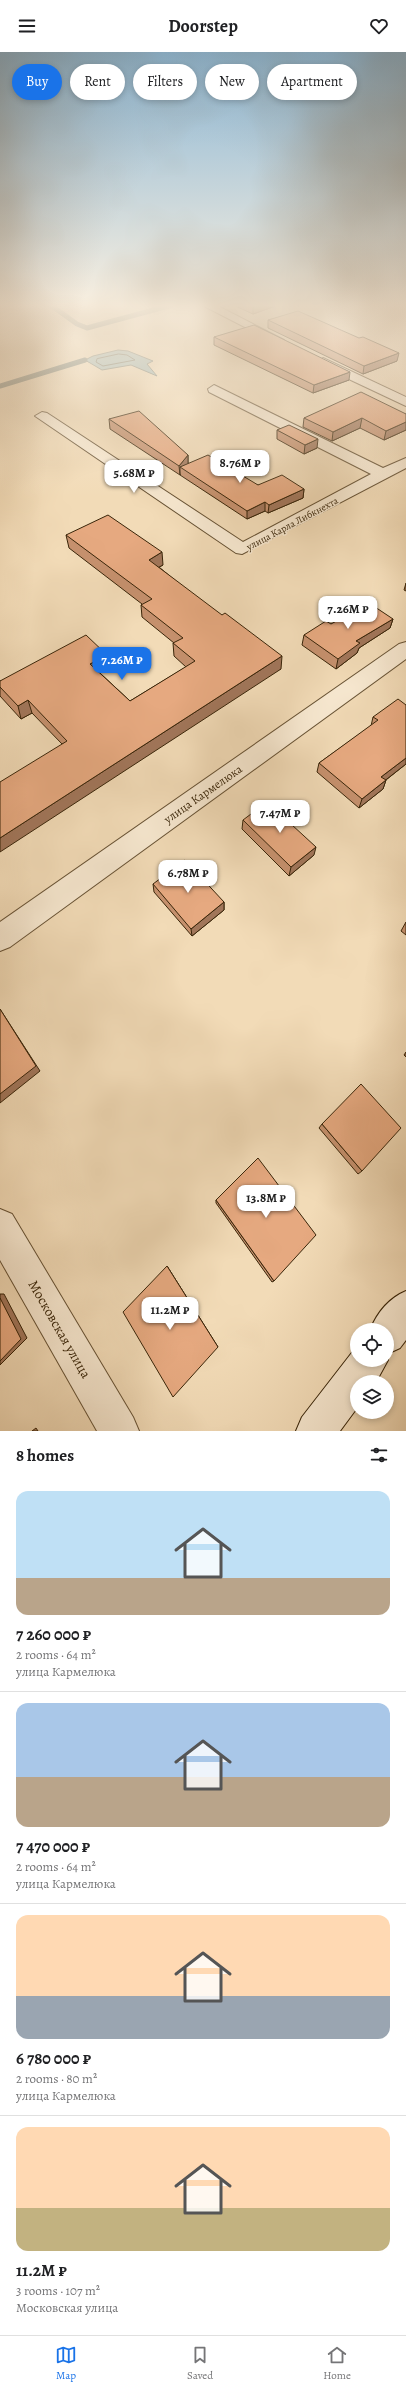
<!DOCTYPE html>
<meta charset="utf-8">
<style>
:root{--surface:#fff;--page:#f6f6f6;--text:#202124;--muted:#757577;--line:#e0e0e0;--accent:#1a73e8}
body{margin:0;font-family:Alegreya,serif;background:var(--page);color:var(--text);height:100vh;display:flex;flex-direction:column;font-size:15px;white-space:nowrap}
*{box-sizing:border-box;margin:0}
p{font-size:13px;color:var(--muted)}
.icon{flex:none;width:22px;height:22px;fill:none;stroke:currentColor;stroke-width:2;stroke-linecap:round;stroke-linejoin:round}
.map{position:relative;height:1379px;overflow:hidden}
.side{display:flex;flex-direction:column;background:var(--surface);flex:1}
.side>*{flex:none}
.top-card{position:absolute;left:12px;top:12px;width:382px;height:36px;display:flex;gap:8px}
.tools{position:absolute;left:350px;top:1271px;display:grid;gap:8px}
.tools a{display:grid;place-items:center;width:44px;height:44px;border-radius:50%;background:var(--surface);box-shadow:0 2px 6px #0003;font-size:20px}
.price{position:absolute;translate:-50% -34px;padding:0 9px;border-radius:8px;background:#fff;color:#222;font-size:13px;line-height:26px;filter:drop-shadow(0 1px 2px #0008)}
.price::after{content:'';position:absolute;left:50%;top:24px;width:12px;height:9px;margin-left:-6px;background:inherit;clip-path:polygon(0 0,100% 0,50% 100%)}
.price.current{background:var(--accent);color:#fff}
ul{padding:0;list-style:none}
li{display:grid;align-content:center;gap:8px;height:212px;padding:0 16px}
li+li{border-top:1px solid var(--line)}
li span{display:grid;place-items:center;height:124px;border-radius:12px;color:#555}
li>.icon{margin-inline-start:auto}
span .icon{width:72px;height:72px;fill:#fffc;stroke-width:1}
li b{font-size:17px}
h2{display:flex;justify-content:space-between;align-items:center;height:48px;padding:0 16px;font-size:17px}
.pill{padding:0 14px;border-radius:18px;background:var(--surface);box-shadow:0 2px 6px #0003;font-size:14px;line-height:36px}
.pill.current{background:var(--accent);color:#fff}
header{display:flex;justify-content:space-between;align-items:center;height:52px;padding:0 16px;background:var(--surface);font-size:18px;font-weight:700}
.dock{display:flex;justify-content:space-around;align-items:center;height:56px;border-top:1px solid var(--line);background:var(--surface);font-size:11px;color:var(--muted)}
.dock a{display:grid;justify-items:center;gap:2px}
.dock .current{color:var(--accent)}
.map>svg:first-child{display:block}
.water{fill:#9eb9b8;stroke:#767e72}
.lines{fill:none;stroke-linecap:round;stroke-linejoin:round}
.shore{stroke:#6c6f60;stroke-width:1}
.stream{stroke:#767e72;stroke-width:5}
.street-casing{stroke:#675234;stroke-width:2}
.secondary-casing{stroke:#392509;stroke-width:2}
.street{fill:#f7e8d0;fill-rule:evenodd}
.secondary{fill:#f7e8d0;fill-rule:evenodd}
.wall{fill:#c6916e;stroke:#392509}
.shaded-wall{fill:#a1765a;stroke:#392509}
.building{fill:#e6a980;stroke:#392509}
.labels{text-anchor:middle;stroke-width:3;stroke-linejoin:round;paint-order:stroke}
.far-street-label{font-size:10px;fill:#392509;stroke:#f7e8d0}
.street-label{font-size:12px;fill:#392509;stroke:#f7e8d0}
.near-street-label{font-size:14px;fill:#392509;stroke:#f7e8d0}
</style>
<header><svg class="icon" aria-label="menu" viewBox="0 0 24 24"><path d="M4 6h16M4 12h16M4 18h16"/></svg>Doorstep<svg class="icon" aria-label="heart" viewBox="0 0 24 24"><path d="M12 20l-8-8c-3-5 5-10 8-4 3-6 11-1 8 4z"/></svg></header>
<div class="map">
<svg width="406" height="1379" viewBox="0 0 406 1379">
<rect width="100%" height="100%" fill="#f2dbb7"/>
<filter id="stains"><feTurbulence type="fractalNoise" baseFrequency=".005" numOctaves="4"/><feColorMatrix values="0 0 0 0 .2 0 0 0 0 .09 0 0 0 0 .02 0 0 0 .5 -.17"/></filter>
<radialGradient id="worn" r=".72"><stop offset=".6" stop-color="#630" stop-opacity="0"/><stop offset="1" stop-color="#630" stop-opacity=".3"/></radialGradient>
<polygon class="water" points="118,298 128,299 153,309 147,312 157,324 131,313 102,318 85,308 93,304"/>
<g class="lines">
<polygon class="shore" points="119,302 127,303 135,308 103,314 96,310 97,307"/>
<g class="stream">
<polyline points="49,252 77,272 87,276 172,253"/>
<polyline points="0,334 85,308"/>
</g>
<defs>
<g id="street">
<polygon points="200,252 214,252 284,288 278,291 274,290"/>
<polygon points="323,306 406,345 406,354 319,313 317,310"/>
<polygon points="214,333 383,416 406,406 406,416 242,502 236,501 35,364 42,360 47,361 243,490 371,422 209,340 208,337"/>
<polygon points="406,590 406,607 10,895 0,899 0,870 399,592"/>
<polygon points="0,1157 12,1162 133,1365 139,1379 97,1379 0,1208"/>
</g>
<g id="secondary">
<path d="M406 1239V1288L400 1296 387 1302V1278H370C377 1261 389 1246 406 1239Z"/>
<polygon points="357,1294 357,1308 387,1308 387,1306 388,1308 376,1330 357,1330 357,1356 340,1379 296,1379 302,1365"/>
</g>
</defs>
<use href="#street" class="street-casing"/>
<use href="#secondary" class="secondary-casing"/>
<use href="#street" class="street"/>
<use href="#secondary" class="secondary"/>
</g>
<g class="wall">
<polygon points="231,252 281,252 253,262"/>
<polygon points="268,268 397,309 363,322 268,276"/>
<polygon points="214,285 349,328 313,341 214,293"/>
<polygon points="406,362 406,378 384,388 360,376 332,389 303,375 304,366"/>
<polygon points="109,367 188,403 188,411 258,433 304,437 303,446 268,461 265,459 247,467 180,423 180,422 180,423 110,377"/>
<polygon points="277,378 317,396 304,402 277,387"/>
<polygon points="66,483 163,513 159,515 281,617 62,692 32,661 21,667 0,644 0,629 107,603 109,615 100,621 130,649 186,615 174,604 173,591 174,591 142,565 141,553 142,552 69,496"/>
<polygon points="406,531 406,539 404,538"/>
<polygon points="393,567 390,576 359,596 357,601 336,617 302,593 304,583 331,572"/>
<polygon points="406,653 406,712 386,728 383,737 359,756 317,720 319,711 371,674 373,665"/>
<polygon points="243,768 314,803 289,824 242,777"/>
<polygon points="153,832 224,850 224,858 192,884 154,840"/>
<polygon points="406,870 406,883 401,879"/>
<polygon points="406,1000 406,1005 404,1003"/>
<polygon points="322,1072 362,1119 358,1122 319,1076"/>
<polygon points="216,1148 274,1229 272,1230 216,1151"/>
</g>
<g class="shaded-wall">
<polygon points="258,252 281,252 253,262 253,254"/>
<polygon points="399,301 397,309 363,322 364,314"/>
<polygon points="350,320 349,328 313,341 314,333"/>
<polygon points="362,366 360,376 332,389 333,380"/>
<polygon points="406,370 406,378 384,388 386,379"/>
<polygon points="318,387 317,396 304,402 305,393"/>
<polygon points="188,403 188,413 180,415 180,423 179,414"/>
<polygon points="304,437 303,446 268,461 269,453"/>
<polygon points="265,450 265,459 247,467 247,459"/>
<polygon points="162,500 163,513 150,520 149,508"/>
<polygon points="393,567 390,576 359,596 357,601 336,617 338,607 356,589"/>
<polygon points="107,603 109,615 93,625 90,612"/>
<polygon points="282,604 281,617 0,800 0,786"/>
<polygon points="28,648 32,661 21,667 18,654"/>
<polygon points="406,706 406,712 378,734 381,725"/>
<polygon points="386,728 383,737 359,756 362,747"/>
<polygon points="316,795 314,803 289,824 291,815"/>
<polygon points="224,850 224,858 192,884 191,877"/>
<polygon points="0,957 40,1019 0,1051"/>
<polygon points="167,1214 217,1294 218,1295"/>
<polygon points="0,1242 4,1242 27,1286 0,1313"/>
<polygon points="36,1376 38,1379 32,1379"/>
</g>
<g class="building">
<polygon points="249,252 258,252 253,254"/>
<polygon points="298,259 359,286 363,285 399,301 364,314 268,268"/>
<polygon points="254,273 350,320 314,333 214,285"/>
<polygon points="361,340 406,362 406,370 386,379 362,366 333,380 304,366"/>
<polygon points="139,359 188,403 179,414 109,367"/>
<polygon points="289,373 318,387 305,393 277,378"/>
<polygon points="208,403 258,433 282,423 304,437 269,453 265,450 247,459 180,415"/>
<polygon points="108,463 162,500 149,508 222,563 225,561 282,604 0,786 0,730 67,689 28,648 18,654 0,635 0,629 86,583 107,603 90,612 130,649 195,609 173,591 183,586 141,553 152,547 66,483"/>
<polygon points="369,551 393,567 356,589 360,591 338,607 304,583 326,569 331,572"/>
<polygon points="398,647 406,653 406,706 381,725 386,728 362,747 319,711 378,668 373,665"/>
<polygon points="267,750 316,795 291,815 243,768"/>
<polygon points="185,808 224,850 191,877 153,832"/>
<polygon points="0,957 36,1014 0,1042"/>
<polygon points="361,1032 401,1076 362,1119 322,1072"/>
<polygon points="258,1106 316,1183 274,1229 216,1148"/>
<polygon points="167,1214 218,1295 173,1345 123,1260"/>
<polygon points="0,1246 21,1287 0,1309"/>
</g>
<linearGradient id="sky" x2="0" y2="1"><stop stop-color="#8ab6d5"/><stop offset="0.57" stop-color="#f9efdf"/><stop offset="1" stop-color="#f9efdf" stop-opacity="0"/></linearGradient>
<rect width="406" height="445" fill="url(#sky)"/>
<g class="labels">
<g class="far-street-label">
<text transform="translate(292 471) rotate(-28)" y="4">улица Карла Либкнехта</text>
</g>
<g class="street-label">
<text transform="translate(203 742) rotate(-35)" y="4">улица Кармелюка</text>
</g>
<g class="near-street-label">
<text transform="translate(60 1277) rotate(60)" y="5">Московская улица</text>
</g>
</g>
<rect width="100%" height="100%" filter="url(#stains)"/>
<rect width="100%" height="100%" fill="url(#worn)"/>
</svg>
<div class="tools">
<a><svg class="icon" aria-label="locate" viewBox="0 0 24 24"><circle cx="12" cy="12" r="6"/><path d="M12 2v4M12 18v4M2 12h4M18 12h4"/></svg></a>
<a><svg class="icon" aria-label="layers" viewBox="0 0 24 24"><path d="M12 4l9 5-9 5-9-5zM3 14l9 5 9-5"/></svg></a>
</div>
<b class="price" style="left:240px;top:432px">8.76M ₽</b>
<b class="price" style="left:134px;top:442px">5.68M ₽</b>
<b class="price" style="left:348px;top:578px">7.26M ₽</b>
<b class="price current" style="left:122px;top:629px">7.26M ₽</b>
<b class="price" style="left:280px;top:782px">7.47M ₽</b>
<b class="price" style="left:188px;top:842px">6.78M ₽</b>
<b class="price" style="left:266px;top:1167px">13.8M ₽</b>
<b class="price" style="left:170px;top:1279px">11.2M ₽</b>
<div class="top-card">
<a class="pill current">Buy</a>
<a class="pill">Rent</a>
<a class="pill">Filters</a>
<a class="pill">New</a>
<a class="pill">Apartment</a>
</div>
</div>
<section class="side">
<h2>8 homes<svg class="icon" aria-label="filters" viewBox="0 0 24 24"><path d="M4 7h16M4 17h16"/><circle cx="9" cy="7" r="2"/><circle cx="15" cy="17" r="2"/></svg></h2>
<ul>
<li><span style="background:linear-gradient(#bfe0f5 70%,#b9a48a 0)"><svg class="icon" aria-label="home" viewBox="0 0 24 24"><path d="M3 11l9-7 9 7M6 9v11h12V9"/></svg></span><div><b>7 260 000 ₽</b><p>2 rooms · 64 m²</p><p>улица Кармелюка</p></div></li>
<li><span style="background:linear-gradient(#a9c7e8 60%,#b9a48a 0)"><svg class="icon" aria-label="home" viewBox="0 0 24 24"><path d="M3 11l9-7 9 7M6 9v11h12V9"/></svg></span><div><b>7 470 000 ₽</b><p>2 rooms · 64 m²</p><p>улица Кармелюка</p></div></li>
<li><span style="background:linear-gradient(#ffd9b3 65%,#9aa5b1 0)"><svg class="icon" aria-label="home" viewBox="0 0 24 24"><path d="M3 11l9-7 9 7M6 9v11h12V9"/></svg></span><div><b>6 780 000 ₽</b><p>2 rooms · 80 m²</p><p>улица Кармелюка</p></div></li>
<li><span style="background:linear-gradient(#ffd9b3 65%,#c2b280 0)"><svg class="icon" aria-label="home" viewBox="0 0 24 24"><path d="M3 11l9-7 9 7M6 9v11h12V9"/></svg></span><div><b>11.2M ₽</b><p>3 rooms · 107 m²</p><p>Московская улица</p></div></li>
</ul>
</section>
<nav class="dock">
<a class="current"><svg class="icon" aria-label="map" viewBox="0 0 24 24"><path d="M3 6l6-2 6 2 6-2v14l-6 2-6-2-6 2zM9 4v14M15 6v14"/></svg>Map</a>
<a><svg class="icon" aria-label="saved" viewBox="0 0 24 24"><path d="M7 4h10v16l-5-4-5 4z"/></svg>Saved</a>
<a><svg class="icon" aria-label="home" viewBox="0 0 24 24"><path d="M3 11l9-7 9 7M6 9v11h12V9"/></svg>Home</a>
</nav>
